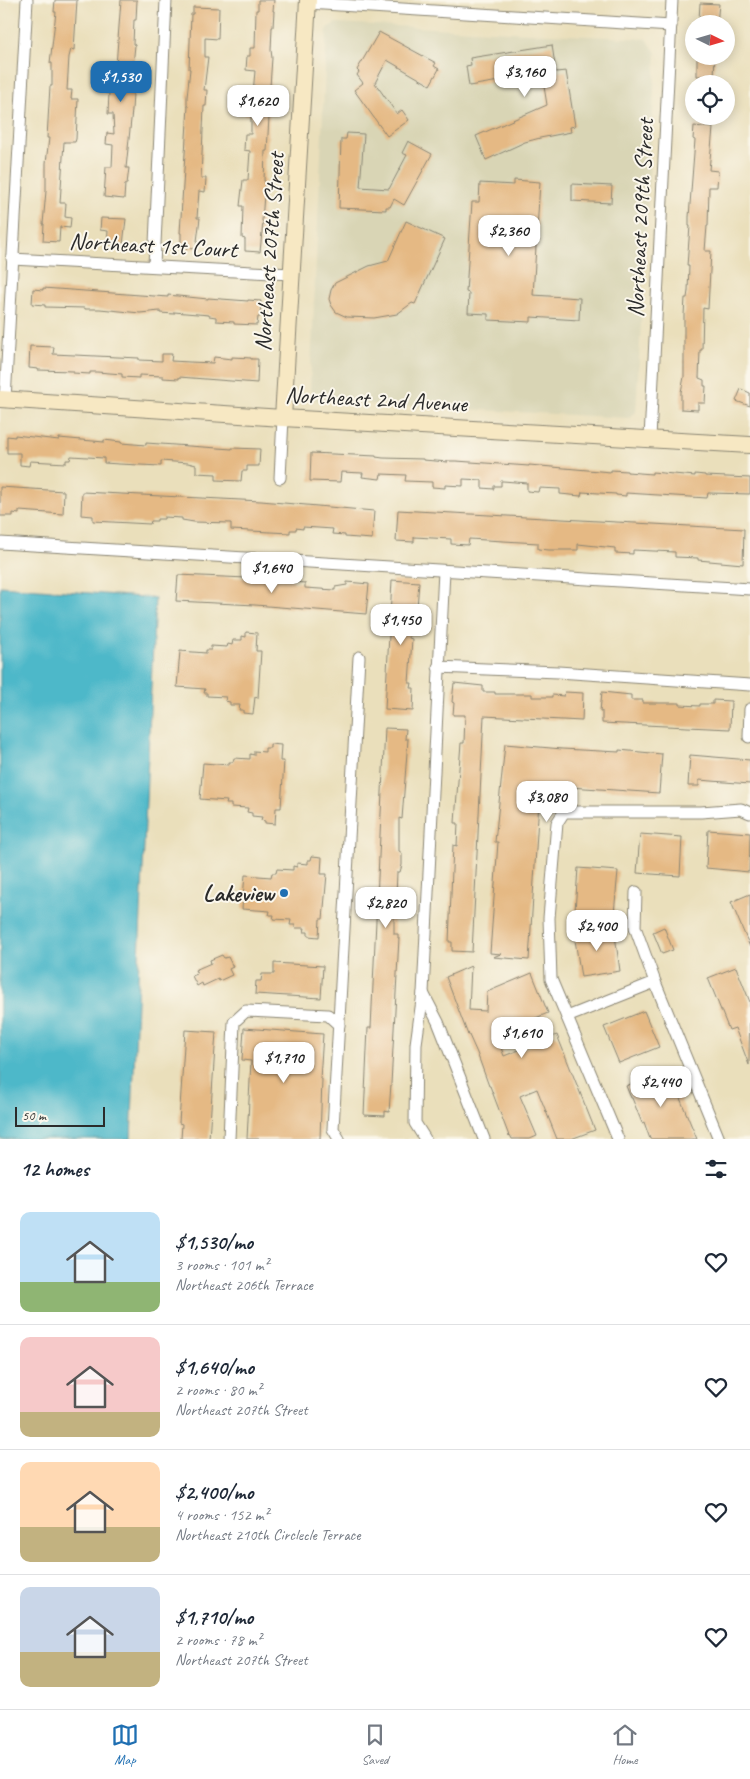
<!DOCTYPE html>
<meta charset="utf-8">
<style>
:root{--surface:#fff;--page:#f2f2f3;--text:#1f2937;--muted:#747a83;--line:#e0e1e3;--accent:#1f6fb2}
body{margin:0;font-family:Caveat,sans-serif;background:var(--page);color:var(--text);height:100vh;display:flex;flex-direction:column;font-size:19px;white-space:nowrap}
*{box-sizing:border-box;margin:0}
p{font-size:16px;color:var(--muted)}
.icon{flex:none;width:28px;height:28px;fill:none;stroke:currentColor;stroke-width:2;stroke-linecap:round;stroke-linejoin:round}
.map{position:relative;height:1139px;overflow:hidden}
.sheet{display:flex;flex-direction:column;background:var(--surface);flex:1}
.sheet>*{flex:none}
.needle{width:32px;rotate:95deg}
.tools{position:absolute;left:685px;top:15px;display:grid;gap:10px}
.tools a{display:grid;place-items:center;width:50px;height:50px;border-radius:50%;background:var(--surface);box-shadow:0 2px 12px #0003;font-size:25px}
.scale{position:absolute;left:15px;bottom:12px;width:90px;box-sizing:border-box;padding-left:5px;border:2px solid #2b2b2b;border-top:0;font-size:14px;line-height:18px;white-space:nowrap;color:#2b2b2b;-webkit-text-stroke:4px #fbf7ec;paint-order:stroke}
.price{position:absolute;translate:-50% -42px;padding:0 11px;border-radius:10px;background:#fff;color:#222;font-size:16px;line-height:32px;filter:drop-shadow(0 1px 2px #0008)}
.price::after{content:'';position:absolute;left:50%;top:30px;width:15px;height:11px;margin-left:-8px;background:inherit;clip-path:polygon(0 0,100% 0,50% 100%)}
.price.selected{background:var(--accent);color:#fff}
ul{padding:0;list-style:none}
li{display:flex;align-items:center;gap:15px;height:125px;padding:0 20px}
li+li{border-top:1px solid var(--line)}
li span{display:grid;place-items:center;flex:none;width:140px;height:100px;border-radius:10px;color:#555}
li>.icon{margin-inline-start:auto}
span .icon{width:60px;height:60px;fill:#fffc;stroke-width:1}
li b{font-size:21px}
h2{display:flex;justify-content:space-between;align-items:center;height:60px;padding:0 20px;font-size:21px}
.menu{display:flex;justify-content:space-around;align-items:center;height:70px;border-top:1px solid var(--line);background:var(--surface);font-size:14px;color:var(--muted)}
.menu a{display:grid;justify-items:center;gap:2px}
.menu .selected{color:var(--accent)}
.map>svg:first-child{display:block}
.built{fill:#d9d5b5}
.water{fill:#4db8c9;stroke:#3c727a}
.building{fill:#e5b984}
.lines{fill:none;stroke-linecap:round;stroke-linejoin:round}
.street-casing{stroke:#8a8573;stroke-width:13}
.secondary-casing{stroke:#8a8573;stroke-width:18}
.street{stroke:#fff;stroke-width:11}
.secondary{stroke:#f7e8c3;stroke-width:16}
.poi-dot{fill:#1f6fb2;stroke:#fbf7ec;stroke-width:2}
.labels{text-anchor:middle;stroke-width:4;stroke-linejoin:round;paint-order:stroke}
.street-label{font-size:24px;fill:#2b2b2b;stroke:#fbf7ec}
.poi-label{font-size:24px;font-weight:bold;fill:#2b2b2b;stroke:#fbf7ec;text-anchor:end}
</style>
<div class="map">
<svg width="750" height="1139" viewBox="0 0 750 1139">
<rect width="100%" height="100%" fill="#fbf7ec"/>
<filter id="ink" filterUnits="userSpaceOnUse"><feTurbulence type="fractalNoise" baseFrequency=".02" numOctaves="2"/><feDisplacementMap in="SourceGraphic" scale="10" xChannelSelector="R" yChannelSelector="G"/><feConvolveMatrix kernelMatrix="1 2 1 2 8 2 1 2 1" color-interpolation-filters="sRGB"/></filter>
<filter id="wash" filterUnits="userSpaceOnUse"><feTurbulence type="fractalNoise" baseFrequency=".0096" numOctaves="4" result="noise"/><feDisplacementMap in="SourceGraphic" scale="20" xChannelSelector="R" yChannelSelector="G"/><feGaussianBlur stdDeviation="1.12" result="paint"/><feColorMatrix in="noise" values="0 0 0 0 0 0 0 0 0 0 0 0 0 0 0 0 0 1.4 0 .05"/><feComposite in="paint" operator="in"/></filter>
<g filter="url(#wash)">
<rect width="100%" height="100%" fill="#eadfbb"/>
<polygon class="built" points="336,23 647,39 656,53 636,412 629,418 316,401 310,389 327,28"/>
<polygon class="water" points="0,586 155,598 131,1139 0,1139"/>
<g id="blocks">
<g class="building">
<polygon points="55,0 77,0 74,50 71,49 69,57 67,90 72,90 71,99 78,99 76,139 75,142 64,142 60,203 66,203 65,217 71,218 70,228 60,227 59,242 43,241 44,224 43,224 46,191 46,163 49,138 47,138 50,86 52,86 52,63 50,63 56,12 54,12"/>
<polygon points="121,0 137,0 136,20 134,20 133,44 135,45 131,86 131,93 133,93 132,110 126,168 129,168 127,184 125,184 124,199 104,197 106,167 112,167 113,145 106,144 107,133 114,134 113,114 108,114 109,93 105,93 106,79 115,79"/>
<polygon points="258,0 274,0 273,11 274,11 273,27 272,27 271,50 272,58 269,101 270,101 267,151 265,151 264,181 265,181 262,221 263,222 260,252 245,251 245,239 242,238 243,206 240,206 243,180 248,180 250,151 244,150 245,134 251,134 251,115 244,115 244,101 247,101 248,94 253,93 255,71 246,70 247,56 250,56 250,48 255,48 256,10 258,10"/>
<polygon points="700,3 719,4 717,24 701,24 701,20 699,20"/>
<polygon points="193,7 219,8 218,39 205,38 205,57 208,57 204,90 207,90 206,106 204,106 201,178 206,178 205,192 199,191 197,218 200,218 196,249 181,248 181,233 180,233 188,106 187,106 187,97 190,69 189,69 191,14 193,14"/>
<polygon points="379,32 436,63 434,66 439,69 430,85 387,60 375,83 397,114 402,110 409,120 387,136 354,90 363,83 357,75 359,72 357,70"/>
<polygon points="552,45 556,72 566,71 575,126 570,127 571,132 540,138 525,142 486,160 476,136 547,105 542,74 469,86 466,66 471,65 470,58"/>
<polygon points="697,56 715,56 714,76 697,76"/>
<polygon points="694,126 713,128 709,170 718,171 717,187 709,187 708,226 707,226 705,251 711,251 708,309 703,308 702,350 700,350 699,378 704,380 704,386 706,386 705,403 698,403 698,410 681,409 681,392 684,377 684,315 685,298 687,298 688,291 689,266 687,266 690,226 689,226 689,217 695,140 693,139"/>
<polygon points="347,133 364,134 360,187 389,189 407,155 402,153 408,141 432,154 404,205 394,199 390,207 386,207 386,210 339,208 341,139 346,139"/>
<polygon points="514,180 540,182 533,295 580,298 579,320 531,317 531,322 488,320 488,314 468,313 469,293 466,292 472,202 479,202 480,183 514,185"/>
<polygon points="572,184 612,186 611,203 572,201"/>
<polygon points="101,218 126,219 123,245 107,244 108,231 100,230"/>
<polygon points="406,221 445,239 415,304 412,303 397,314 374,318 347,317 336,312 331,305 329,299 331,290 335,283 369,266 388,261"/>
<polygon points="43,288 168,297 168,295 208,299 208,298 248,301 248,300 261,301 260,317 258,317 257,325 234,324 234,322 216,321 216,317 209,316 209,315 174,312 174,314 160,313 160,311 140,313 100,309 85,309 85,308 45,307 45,305 32,304 33,289 43,290"/>
<polygon points="30,346 54,347 53,354 139,358 139,360 162,361 162,354 172,354 171,361 190,362 213,363 214,357 232,359 232,357 251,358 251,359 258,359 257,383 179,377 179,379 163,378 163,376 139,375 139,378 122,377 122,374 97,372 90,372 90,374 73,373 73,371 38,370 38,369 29,368"/>
<polygon points="741,389 750,393 750,406 736,401"/>
<polygon points="15,435 59,440 59,438 104,442 104,440 121,442 121,443 146,445 146,443 232,449 232,448 260,449 259,466 247,466 247,471 242,471 241,481 216,480 216,474 196,473 196,465 188,463 161,461 161,466 119,464 104,463 104,458 71,456 70,460 66,460 66,463 30,461 29,466 20,465 20,453 7,453 7,436 15,437"/>
<polygon points="311,453 376,456 376,457 383,458 423,459 423,460 448,462 448,461 456,461 529,466 529,465 611,472 611,470 627,471 627,472 652,474 652,472 695,476 695,474 705,475 705,476 750,478 750,494 709,493 708,493 707,498 626,493 626,496 616,495 616,494 582,492 581,496 560,494 560,489 539,488 538,492 527,491 527,483 503,481 501,481 501,486 494,486 494,489 482,488 482,480 463,479 463,486 445,485 445,488 432,487 432,482 405,481 406,475 381,474 380,479 362,477 363,473 341,472 340,482 310,481"/>
<polygon points="0,487 64,491 63,514 19,511 19,514 13,513 13,516 0,516"/>
<polygon points="82,492 261,501 374,511 372,539 345,537 345,535 332,534 333,529 303,527 303,529 296,528 296,530 290,530 290,533 231,530 231,523 194,522 182,520 182,518 164,517 164,519 157,519 157,521 151,521 150,524 93,521 93,516 81,515"/>
<polygon points="398,510 744,529 743,564 698,560 698,558 675,557 675,552 633,550 633,554 615,553 615,548 578,544 578,550 549,550 538,549 538,543 469,539 468,545 451,544 451,539 414,537 414,542 396,541"/>
<polygon points="178,575 293,580 293,582 305,583 305,588 335,590 335,587 347,585 347,582 369,584 366,614 255,605 176,601"/>
<polygon points="392,580 419,582 417,608 412,608 409,638 412,639 409,683 412,683 411,688 414,688 413,711 385,709"/>
<polygon points="246,632 257,633 256,651 261,651 258,698 255,697 253,714 243,713 243,710 239,710 240,705 230,705 230,702 225,701 226,697 207,696 207,693 204,693 205,689 177,687 180,651 206,653 206,650 211,650 211,646 227,647 228,644 232,645 233,640 242,640 242,636 246,637"/>
<polygon points="454,683 483,686 483,692 495,692 495,694 532,694 532,697 552,697 552,695 564,696 565,692 583,693 582,721 484,716 472,952 452,951 452,942 449,942 453,845 457,846 458,823 455,823 456,807 461,743 464,743 465,715 453,715 454,703 452,702"/>
<polygon points="602,692 631,695 631,700 643,700 643,703 680,703 680,705 700,706 700,704 713,704 713,700 731,701 730,729 602,723 602,711 600,711"/>
<polygon points="385,728 406,729 405,739 408,739 402,819 399,818 399,851 402,853 402,865 400,872 397,872 396,896 398,896 398,915 394,915 394,934 398,934 398,938 399,938 391,1084 389,1112 385,1111 385,1116 364,1115 368,1028 371,1028"/>
<polygon points="270,744 281,745 280,761 284,761 281,808 276,808 275,824 265,823 265,821 261,820 262,817 252,816 252,813 247,812 248,808 231,807 231,804 226,804 227,801 200,799 203,763 229,765 229,762 233,762 234,758 250,759 250,754 254,755 254,751 265,752 265,748 270,748"/>
<polygon points="505,744 562,749 619,752 619,750 662,754 659,793 540,785 529,960 493,957 501,954 490,953 498,842 495,842"/>
<polygon points="690,755 750,760 750,784 699,780 699,786 688,786"/>
<polygon points="708,830 750,833 749,872 706,868"/>
<polygon points="640,834 682,837 680,876 637,873"/>
<polygon points="312,856 322,857 321,874 327,874 323,919 320,919 319,937 308,936 308,932 304,932 305,928 295,928 295,925 290,925 291,920 273,919 274,915 269,915 270,911 242,909 245,875 271,877 272,873 276,873 277,869 293,870 293,866 297,867 297,863 308,864 308,860 311,860"/>
<polygon points="578,868 618,871 614,914 575,911"/>
<polygon points="750,894 750,947 731,902"/>
<polygon points="664,927 673,950 662,954 653,932"/>
<polygon points="614,928 620,971 581,977 574,934"/>
<polygon points="222,955 224,958 228,957 233,967 229,969 232,975 219,981 218,979 203,986 202,983 197,986 192,976 197,974 195,970 211,963 210,960"/>
<polygon points="274,963 323,966 321,998 255,994 256,981 261,981 262,974 274,974"/>
<polygon points="471,966 469,1010 486,1011 487,992 532,973 548,1013 496,1034 504,1056 557,1035 595,1130 571,1139 557,1139 537,1089 520,1096 537,1136 530,1139 512,1139 510,1135 509,1136 490,1086 489,1086 477,1053 468,1033 468,1035 446,977"/>
<polygon points="736,967 750,1002 749,1065 735,1028 729,1030 708,978"/>
<polygon points="644,1011 659,1047 619,1063 604,1027"/>
<polygon points="244,1028 323,1034 320,1079 322,1079 320,1139 247,1139 251,1061 242,1060"/>
<polygon points="185,1030 216,1032 209,1139 181,1139 182,1124 179,1123"/>
<polygon points="668,1069 677,1091 697,1139 650,1139 644,1122 642,1123 632,1098 631,1098 626,1086"/>
</g>
</g>
</g>
<g filter="url(#ink)">
<use href="#blocks" fill-opacity="0" stroke="#8a8573" stroke-width="1"/>
<g class="lines">
<defs>
<g id="street">
<polyline points="308,3 671,26"/>
<polyline points="12,259 291,274"/>
<polyline points="154,266 166,0"/>
<polyline points="5,400 27,0"/>
<polyline points="650,438 672,0"/>
<polyline points="280,478 283,418"/>
<polyline points="0,543 750,589"/>
<polyline points="438,667 558,672 750,685"/>
<polyline points="749,737 750,709"/>
<polyline points="636,892 635,927 655,982 719,1139"/>
<polyline points="423,993 438,1022 484,1139"/>
<polyline points="567,1017 655,982"/>
<polyline points="229,1139 234,1022 246,1011 328,1015 339,1025"/>
<polyline points="339,1139 333,1129 359,657"/>
<polyline points="425,1139 415,1123 416,1044 423,993 444,571"/>
<polyline points="618,1139 551,979 549,918 557,823 564,812 701,812 741,809 750,813"/>
</g>
<g id="secondary">
<polyline points="0,399 283,418 750,445"/>
<polyline points="283,418 308,0"/>
</g>
</defs>
<use href="#street" class="street-casing"/>
<use href="#secondary" class="secondary-casing"/>
<use href="#street" class="street"/>
<use href="#secondary" class="secondary"/>
</g>
</g>
<circle class="poi-dot" cx="284" cy="893" r="5"/>
<g class="labels">
<g class="street-label">
<text transform="translate(640 218) rotate(-87)" y="8">Northeast 209th Street</text>
<text transform="translate(153 245) rotate(3)" y="8">Northeast 1st Court</text>
<text transform="translate(269 252) rotate(-86)" y="8">Northeast 207th Street</text>
<text transform="translate(376 399) rotate(3)" y="8">Northeast 2nd Avenue</text>
</g>
<g class="poi-label">
<text x="274" y="901">Lakeview</text>
</g>
</g>
</svg>
<div class="tools">
<a><svg class="needle" viewBox="-14 -14 28 28"><path d="M0-13l5 13h-10z" fill="#e53935"/><path d="M0 13l5-13h-10z" fill="#747a83"/></svg></a>
<a><svg class="icon" aria-label="locate" viewBox="0 0 24 24"><circle cx="12" cy="12" r="6"/><path d="M12 2v4M12 18v4M2 12h4M18 12h4"/></svg></a>
</div>
<div class="scale">50 m</div>
<b class="price" style="left:525px;top:98px">$3,160</b>
<b class="price selected" style="left:121px;top:103px">$1,530</b>
<b class="price" style="left:258px;top:127px">$1,620</b>
<b class="price" style="left:509px;top:257px">$2,360</b>
<b class="price" style="left:272px;top:594px">$1,640</b>
<b class="price" style="left:401px;top:646px">$1,450</b>
<b class="price" style="left:547px;top:823px">$3,080</b>
<b class="price" style="left:386px;top:929px">$2,820</b>
<b class="price" style="left:597px;top:952px">$2,400</b>
<b class="price" style="left:522px;top:1059px">$1,610</b>
<b class="price" style="left:284px;top:1084px">$1,710</b>
<b class="price" style="left:661px;top:1108px">$2,440</b>
</div>
<section class="sheet">
<h2>12 homes<svg class="icon" aria-label="filters" viewBox="0 0 24 24"><path d="M4 7h16M4 17h16"/><circle cx="9" cy="7" r="2"/><circle cx="15" cy="17" r="2"/></svg></h2>
<ul>
<li><span style="background:linear-gradient(#bfe0f5 70%,#8fb573 0)"><svg class="icon" aria-label="home" viewBox="0 0 24 24"><path d="M3 11l9-7 9 7M6 9v11h12V9"/></svg></span><div><b>$1,530/mo</b><p>3 rooms · 101 m²</p><p>Northeast 206th Terrace</p></div><svg class="icon" aria-label="heart" viewBox="0 0 24 24"><path d="M12 20l-8-8c-3-5 5-10 8-4 3-6 11-1 8 4z"/></svg></li>
<li><span style="background:linear-gradient(#f6c9c9 75%,#c2b280 0)"><svg class="icon" aria-label="home" viewBox="0 0 24 24"><path d="M3 11l9-7 9 7M6 9v11h12V9"/></svg></span><div><b>$1,640/mo</b><p>2 rooms · 80 m²</p><p>Northeast 207th Street</p></div><svg class="icon" aria-label="heart" viewBox="0 0 24 24"><path d="M12 20l-8-8c-3-5 5-10 8-4 3-6 11-1 8 4z"/></svg></li>
<li><span style="background:linear-gradient(#ffd9b3 65%,#c2b280 0)"><svg class="icon" aria-label="home" viewBox="0 0 24 24"><path d="M3 11l9-7 9 7M6 9v11h12V9"/></svg></span><div><b>$2,400/mo</b><p>4 rooms · 152 m²</p><p>Northeast 210th Circlecle Terrace</p></div><svg class="icon" aria-label="heart" viewBox="0 0 24 24"><path d="M12 20l-8-8c-3-5 5-10 8-4 3-6 11-1 8 4z"/></svg></li>
<li><span style="background:linear-gradient(#c9d6e8 65%,#c2b280 0)"><svg class="icon" aria-label="home" viewBox="0 0 24 24"><path d="M3 11l9-7 9 7M6 9v11h12V9"/></svg></span><div><b>$1,710/mo</b><p>2 rooms · 78 m²</p><p>Northeast 207th Street</p></div><svg class="icon" aria-label="heart" viewBox="0 0 24 24"><path d="M12 20l-8-8c-3-5 5-10 8-4 3-6 11-1 8 4z"/></svg></li>
</ul>
</section>
<nav class="menu">
<a class="selected"><svg class="icon" aria-label="map" viewBox="0 0 24 24"><path d="M3 6l6-2 6 2 6-2v14l-6 2-6-2-6 2zM9 4v14M15 6v14"/></svg>Map</a>
<a><svg class="icon" aria-label="saved" viewBox="0 0 24 24"><path d="M7 4h10v16l-5-4-5 4z"/></svg>Saved</a>
<a><svg class="icon" aria-label="home" viewBox="0 0 24 24"><path d="M3 11l9-7 9 7M6 9v11h12V9"/></svg>Home</a>
</nav>
